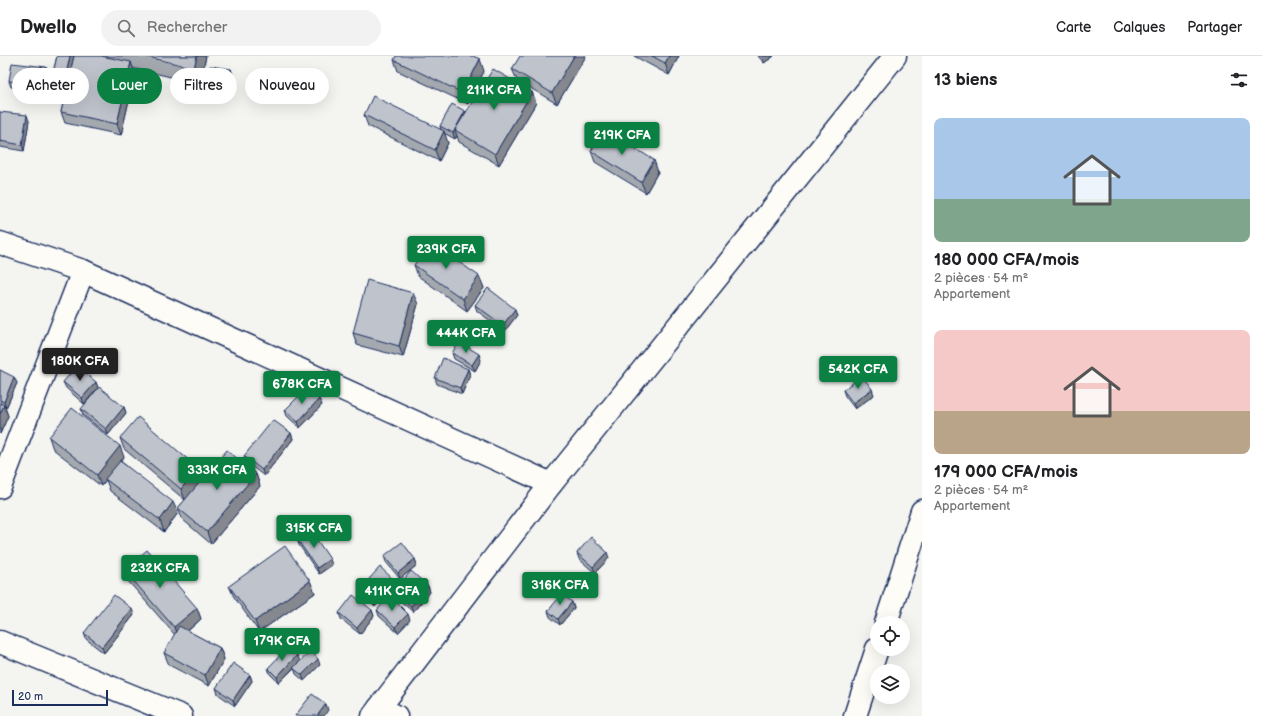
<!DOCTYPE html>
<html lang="fr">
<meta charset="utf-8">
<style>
:root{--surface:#fff;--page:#f2f2f2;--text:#202124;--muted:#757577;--line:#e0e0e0;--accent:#0b8043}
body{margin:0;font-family:"Balsamiq Sans",sans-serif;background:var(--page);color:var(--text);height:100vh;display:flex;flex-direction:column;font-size:15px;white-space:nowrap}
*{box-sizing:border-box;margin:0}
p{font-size:13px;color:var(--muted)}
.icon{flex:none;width:22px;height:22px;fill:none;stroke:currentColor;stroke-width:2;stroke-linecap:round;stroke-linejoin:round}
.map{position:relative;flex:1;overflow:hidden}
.panel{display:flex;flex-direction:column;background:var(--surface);width:340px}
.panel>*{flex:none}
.guide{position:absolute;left:12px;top:12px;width:380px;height:36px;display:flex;gap:8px}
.tools{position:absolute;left:870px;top:560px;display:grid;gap:8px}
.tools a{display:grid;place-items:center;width:40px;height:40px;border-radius:50%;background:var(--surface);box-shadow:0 4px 16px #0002;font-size:20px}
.scale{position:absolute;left:12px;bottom:10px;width:96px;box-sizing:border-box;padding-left:4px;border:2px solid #1b2f5e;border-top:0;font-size:11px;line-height:14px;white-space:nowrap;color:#1b2f5e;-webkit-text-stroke:3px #fdfcf7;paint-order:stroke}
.price{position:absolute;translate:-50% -34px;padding:0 9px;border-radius:4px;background:var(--accent);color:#fff;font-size:13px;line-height:26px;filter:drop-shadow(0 1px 2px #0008)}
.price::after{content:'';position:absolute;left:50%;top:24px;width:12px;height:9px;margin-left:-6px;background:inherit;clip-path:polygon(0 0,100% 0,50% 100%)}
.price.active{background:#222;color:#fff}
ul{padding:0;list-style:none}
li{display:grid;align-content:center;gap:8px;height:212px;padding:0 12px}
li span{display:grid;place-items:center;height:124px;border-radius:8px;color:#555}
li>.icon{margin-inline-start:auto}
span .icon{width:72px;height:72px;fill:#fffc;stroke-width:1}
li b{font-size:17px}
h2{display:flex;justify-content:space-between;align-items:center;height:48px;padding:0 12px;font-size:17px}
.tag{padding:0 14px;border-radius:18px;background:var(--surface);box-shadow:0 4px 16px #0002;font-size:14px;line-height:36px}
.tag.active{background:var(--accent);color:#fff}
header{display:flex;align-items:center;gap:24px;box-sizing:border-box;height:56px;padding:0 20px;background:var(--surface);border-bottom:1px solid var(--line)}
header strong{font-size:19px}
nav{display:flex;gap:22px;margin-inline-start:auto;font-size:14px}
.search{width:280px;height:36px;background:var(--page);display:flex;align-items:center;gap:10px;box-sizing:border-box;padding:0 14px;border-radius:22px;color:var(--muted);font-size:15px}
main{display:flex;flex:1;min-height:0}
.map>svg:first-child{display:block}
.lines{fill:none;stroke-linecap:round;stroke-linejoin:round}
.minor-casing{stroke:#1b2f5e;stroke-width:25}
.primary-casing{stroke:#1b2f5e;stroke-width:25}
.minor{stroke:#fdfcf7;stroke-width:22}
.primary{stroke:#fdfcf7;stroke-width:22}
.wall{fill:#a4a8af;stroke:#1b2f5e}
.shaded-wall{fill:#86888f;stroke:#1b2f5e}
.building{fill:#bfc3cc;stroke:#1b2f5e}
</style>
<header>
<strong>Dwello</strong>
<div class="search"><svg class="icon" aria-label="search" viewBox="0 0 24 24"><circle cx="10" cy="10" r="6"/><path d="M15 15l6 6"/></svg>Rechercher</div>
<nav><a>Carte</a><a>Calques</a><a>Partager</a></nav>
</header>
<main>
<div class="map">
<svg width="922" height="660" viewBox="0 0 922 660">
<rect width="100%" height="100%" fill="#f4f4f1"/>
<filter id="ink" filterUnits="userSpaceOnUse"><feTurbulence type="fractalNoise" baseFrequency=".025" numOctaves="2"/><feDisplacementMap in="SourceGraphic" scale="8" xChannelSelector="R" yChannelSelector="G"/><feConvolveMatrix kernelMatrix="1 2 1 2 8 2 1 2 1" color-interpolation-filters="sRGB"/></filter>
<g filter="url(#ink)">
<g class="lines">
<defs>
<g id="minor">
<polyline points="0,187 83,215 551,428"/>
<polyline points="0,431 83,215"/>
<polyline points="886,567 922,455"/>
<polyline points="0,586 181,660"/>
<polyline points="379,652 396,660"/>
<polyline points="855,660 877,593"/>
</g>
<polyline id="primary" points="373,660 551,428 895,0"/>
</defs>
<use href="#minor" class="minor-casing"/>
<use href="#primary" class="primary-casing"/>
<use href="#minor" class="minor"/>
<use href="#primary" class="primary"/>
</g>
<g class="wall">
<polygon points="57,0 206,0 200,28 133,12 135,18 121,79 65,67 61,56 64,43 52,40 49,34"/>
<polygon points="586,0 557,48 517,24 512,13"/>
<polygon points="634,0 679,0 669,19"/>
<polygon points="758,0 774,0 764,7"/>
<polygon points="394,4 484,15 468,48 398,15"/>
<polygon points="46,11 48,17 46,35 11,31 9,25"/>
<polygon points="231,13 233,19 231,31 210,29 208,23"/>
<polygon points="532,36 536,47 499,109 459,86 457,80 455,83 444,77 448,87 439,105 368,70 364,59 441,74 440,70 465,55 466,57"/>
<polygon points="0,56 29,65 24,95 0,91"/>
<polygon points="591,95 658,116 646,137 595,106"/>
<polygon points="414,209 479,220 484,232 467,255 418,220"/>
<polygon points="418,248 403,301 357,289 353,277"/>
<polygon points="475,249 517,259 505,275 477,255"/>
<polygon points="452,297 481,304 475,315 454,303"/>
<polygon points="468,313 470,319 462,338 437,328 435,322"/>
<polygon points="0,314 17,327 6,352 5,351 8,360 0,378"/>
<polygon points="63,326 96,326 98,332 84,348 66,332"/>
<polygon points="843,334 874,339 855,353 845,340"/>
<polygon points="319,343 322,349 300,372 287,360 285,354"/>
<polygon points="124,351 126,357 108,379 83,359 81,353"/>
<polygon points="291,377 293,383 264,420 246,406 244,400"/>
<polygon points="49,381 124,401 121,405 178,457 164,476 110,435 106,424 101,430 53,393"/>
<polygon points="120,382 202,423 256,418 260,430 211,488 182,463 178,452 185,444 124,393"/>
<polygon points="297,483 332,509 319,518 299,489"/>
<polygon points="577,497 609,502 595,517 579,503"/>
<polygon points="384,500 415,503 417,509 400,523 386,506"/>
<polygon points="124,514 197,552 201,563 188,575 220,592 224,603 209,630 169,609 164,597 175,579 128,525"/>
<polygon points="310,525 315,537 259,576 234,541 229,530"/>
<polygon points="395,529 375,551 362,539 360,533"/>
<polygon points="428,530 430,536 413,556 396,541 394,535"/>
<polygon points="572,546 574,552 560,569 550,561 548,555"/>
<polygon points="372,554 374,560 360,578 341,563 339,557"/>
<polygon points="377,554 410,564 398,577 379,560"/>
<polygon points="134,559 104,597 86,583 84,577"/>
<polygon points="300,605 294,611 320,609 304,625 296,618 294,612 279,627 270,618 268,612"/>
<polygon points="250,619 252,625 235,650 218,638 216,632"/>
</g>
<g class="shaded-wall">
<polygon points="70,0 74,0 65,43 62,37"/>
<polygon points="197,0 206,0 200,28 194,12"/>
<polygon points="574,0 586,0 557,48 552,37"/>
<polygon points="669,0 679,0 669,19 665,7"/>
<polygon points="763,0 774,0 764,7 762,1"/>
<polygon points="480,3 484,15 468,48 463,37"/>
<polygon points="131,6 135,18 121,79 117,68"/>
<polygon points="46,11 48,17 46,35 44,29"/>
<polygon points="231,13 233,19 231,31 229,25"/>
<polygon points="532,36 536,47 499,109 495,98"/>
<polygon points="465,55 467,61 455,74 457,80 455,83 453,77"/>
<polygon points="27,59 29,65 24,95 22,89"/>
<polygon points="444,75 448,87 439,105 435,94"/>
<polygon points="654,104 658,116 646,137 641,126"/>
<polygon points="479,220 484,232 467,255 463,243"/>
<polygon points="413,237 418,248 403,301 399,290"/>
<polygon points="515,253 517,259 505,275 503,269"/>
<polygon points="479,298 481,304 475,315 472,309"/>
<polygon points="468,313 470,319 462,338 460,332"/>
<polygon points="14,321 17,327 6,352 4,346"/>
<polygon points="96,326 98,332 84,348 82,342"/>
<polygon points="872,333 874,339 855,353 853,347"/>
<polygon points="319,343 322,349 300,372 298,366"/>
<polygon points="4,349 8,360 0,378 0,358"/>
<polygon points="124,351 126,357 108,379 106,373"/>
<polygon points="291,377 293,383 264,420 262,414"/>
<polygon points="120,390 124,401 101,430 97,419"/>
<polygon points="198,412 203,423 185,444 181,433"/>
<polygon points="256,418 260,430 211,488 207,476"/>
<polygon points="173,446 178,457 164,476 160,464"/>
<polygon points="607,496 609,502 595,517 593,511"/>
<polygon points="330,503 332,509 319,518 317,512"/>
<polygon points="415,503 417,509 400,523 398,517"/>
<polygon points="393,523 395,529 375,551 373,545"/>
<polygon points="310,525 315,537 259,576 255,565"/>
<polygon points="428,530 430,536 413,556 411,550"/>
<polygon points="572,546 574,552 560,569 558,563"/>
<polygon points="197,552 201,563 178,583 174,571"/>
<polygon points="132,553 134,559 104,597 102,591"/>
<polygon points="372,554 374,560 360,578 357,572"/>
<polygon points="408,558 410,564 398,577 395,571"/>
<polygon points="220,592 224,603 209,630 205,619"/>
<polygon points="297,599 300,605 279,627 277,621"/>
<polygon points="318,603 320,609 304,625 302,619"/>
<polygon points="250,619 252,625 235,650 233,644"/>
<polygon points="326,648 328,654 324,660 317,660"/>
</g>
<g class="building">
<polygon points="57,0 70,0 62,37 49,34"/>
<polygon points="74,0 101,0 131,6 117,68 61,56"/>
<polygon points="144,0 197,0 194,12"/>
<polygon points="396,0 473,0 480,3 463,37 394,4"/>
<polygon points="520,0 574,0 552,37 512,13"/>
<polygon points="652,0 669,0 665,7"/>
<polygon points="12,7 46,11 44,29 9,25"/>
<polygon points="210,10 231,13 229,25 208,23"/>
<polygon points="493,13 532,36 495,98 455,74"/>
<polygon points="373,40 444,75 435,94 364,59"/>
<polygon points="452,48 465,55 453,77 440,70"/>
<polygon points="0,56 27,59 22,89 0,85"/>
<polygon points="604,73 654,104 641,126 591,95"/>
<polygon points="430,186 479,220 463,243 414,209"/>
<polygon points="367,224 413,237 399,290 353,277"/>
<polygon points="488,232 515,253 503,269 475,249"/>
<polygon points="459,286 479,298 472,309 452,297"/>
<polygon points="443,302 468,313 460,332 435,322"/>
<polygon points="77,310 96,326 82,342 63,326"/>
<polygon points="0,314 14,321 4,346 0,344"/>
<polygon points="862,320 872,333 853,347 843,334"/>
<polygon points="99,331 124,351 106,373 81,353"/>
<polygon points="307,332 319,343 298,366 285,354"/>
<polygon points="0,347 4,349 0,358"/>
<polygon points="72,352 120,390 97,419 49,381"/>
<polygon points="138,361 198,412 181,433 120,382"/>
<polygon points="273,364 291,377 262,414 244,400"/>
<polygon points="227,394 256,418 207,476 178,452"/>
<polygon points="120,405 173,446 160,464 105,423"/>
<polygon points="310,474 330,503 317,512 297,483"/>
<polygon points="591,481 607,496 593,511 577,497"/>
<polygon points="402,486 415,503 398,517 384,500"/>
<polygon points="285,490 310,525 255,565 229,530"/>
<polygon points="147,494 197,552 174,571 124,514"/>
<polygon points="380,511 393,523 373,545 360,533"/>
<polygon points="411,515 428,530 411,550 394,535"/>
<polygon points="562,538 572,546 558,563 548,555"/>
<polygon points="114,539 132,553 102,591 84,577"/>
<polygon points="353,539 372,554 357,572 339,557"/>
<polygon points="390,540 408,558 395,571 377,554"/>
<polygon points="179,570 220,592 205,619 164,597"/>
<polygon points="288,591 297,599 277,621 268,612"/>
<polygon points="311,595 318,603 302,619 293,612"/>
<polygon points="233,607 250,619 233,644 216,632"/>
<polygon points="312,638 326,648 317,660 295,660"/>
</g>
</g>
</svg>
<div class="tools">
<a><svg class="icon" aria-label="locate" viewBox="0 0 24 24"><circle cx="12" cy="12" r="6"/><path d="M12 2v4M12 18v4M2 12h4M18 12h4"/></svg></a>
<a><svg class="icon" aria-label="layers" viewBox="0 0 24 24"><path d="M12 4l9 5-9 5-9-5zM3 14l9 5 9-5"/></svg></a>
</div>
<div class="scale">20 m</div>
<b class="price" style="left:494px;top:55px">211K CFA</b>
<b class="price" style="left:622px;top:100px">219K CFA</b>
<b class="price" style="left:446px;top:214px">239K CFA</b>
<b class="price" style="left:466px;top:298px">444K CFA</b>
<b class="price active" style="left:80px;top:326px">180K CFA</b>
<b class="price" style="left:858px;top:334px">542K CFA</b>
<b class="price" style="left:302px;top:349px">678K CFA</b>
<b class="price" style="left:217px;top:435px">333K CFA</b>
<b class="price" style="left:314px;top:493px">315K CFA</b>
<b class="price" style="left:160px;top:533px">232K CFA</b>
<b class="price" style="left:560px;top:550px">316K CFA</b>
<b class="price" style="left:392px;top:556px">411K CFA</b>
<b class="price" style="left:282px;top:606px">179K CFA</b>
<div class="guide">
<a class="tag">Acheter</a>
<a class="tag active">Louer</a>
<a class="tag">Filtres</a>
<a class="tag">Nouveau</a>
</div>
</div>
<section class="panel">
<h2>13 biens<svg class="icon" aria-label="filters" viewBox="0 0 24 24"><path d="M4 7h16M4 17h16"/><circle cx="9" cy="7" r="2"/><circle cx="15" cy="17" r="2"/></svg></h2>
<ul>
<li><span style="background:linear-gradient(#a9c7e8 65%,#7fa58c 0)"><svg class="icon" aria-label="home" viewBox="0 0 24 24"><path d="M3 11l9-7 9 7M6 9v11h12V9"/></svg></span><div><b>180 000 CFA/mois</b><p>2 pièces · 54 m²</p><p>Appartement</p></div></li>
<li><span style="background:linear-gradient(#f6c9c9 65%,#b9a48a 0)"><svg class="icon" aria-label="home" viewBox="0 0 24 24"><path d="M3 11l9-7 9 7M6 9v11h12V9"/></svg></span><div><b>179 000 CFA/mois</b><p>2 pièces · 54 m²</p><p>Appartement</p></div></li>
</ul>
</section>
</main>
